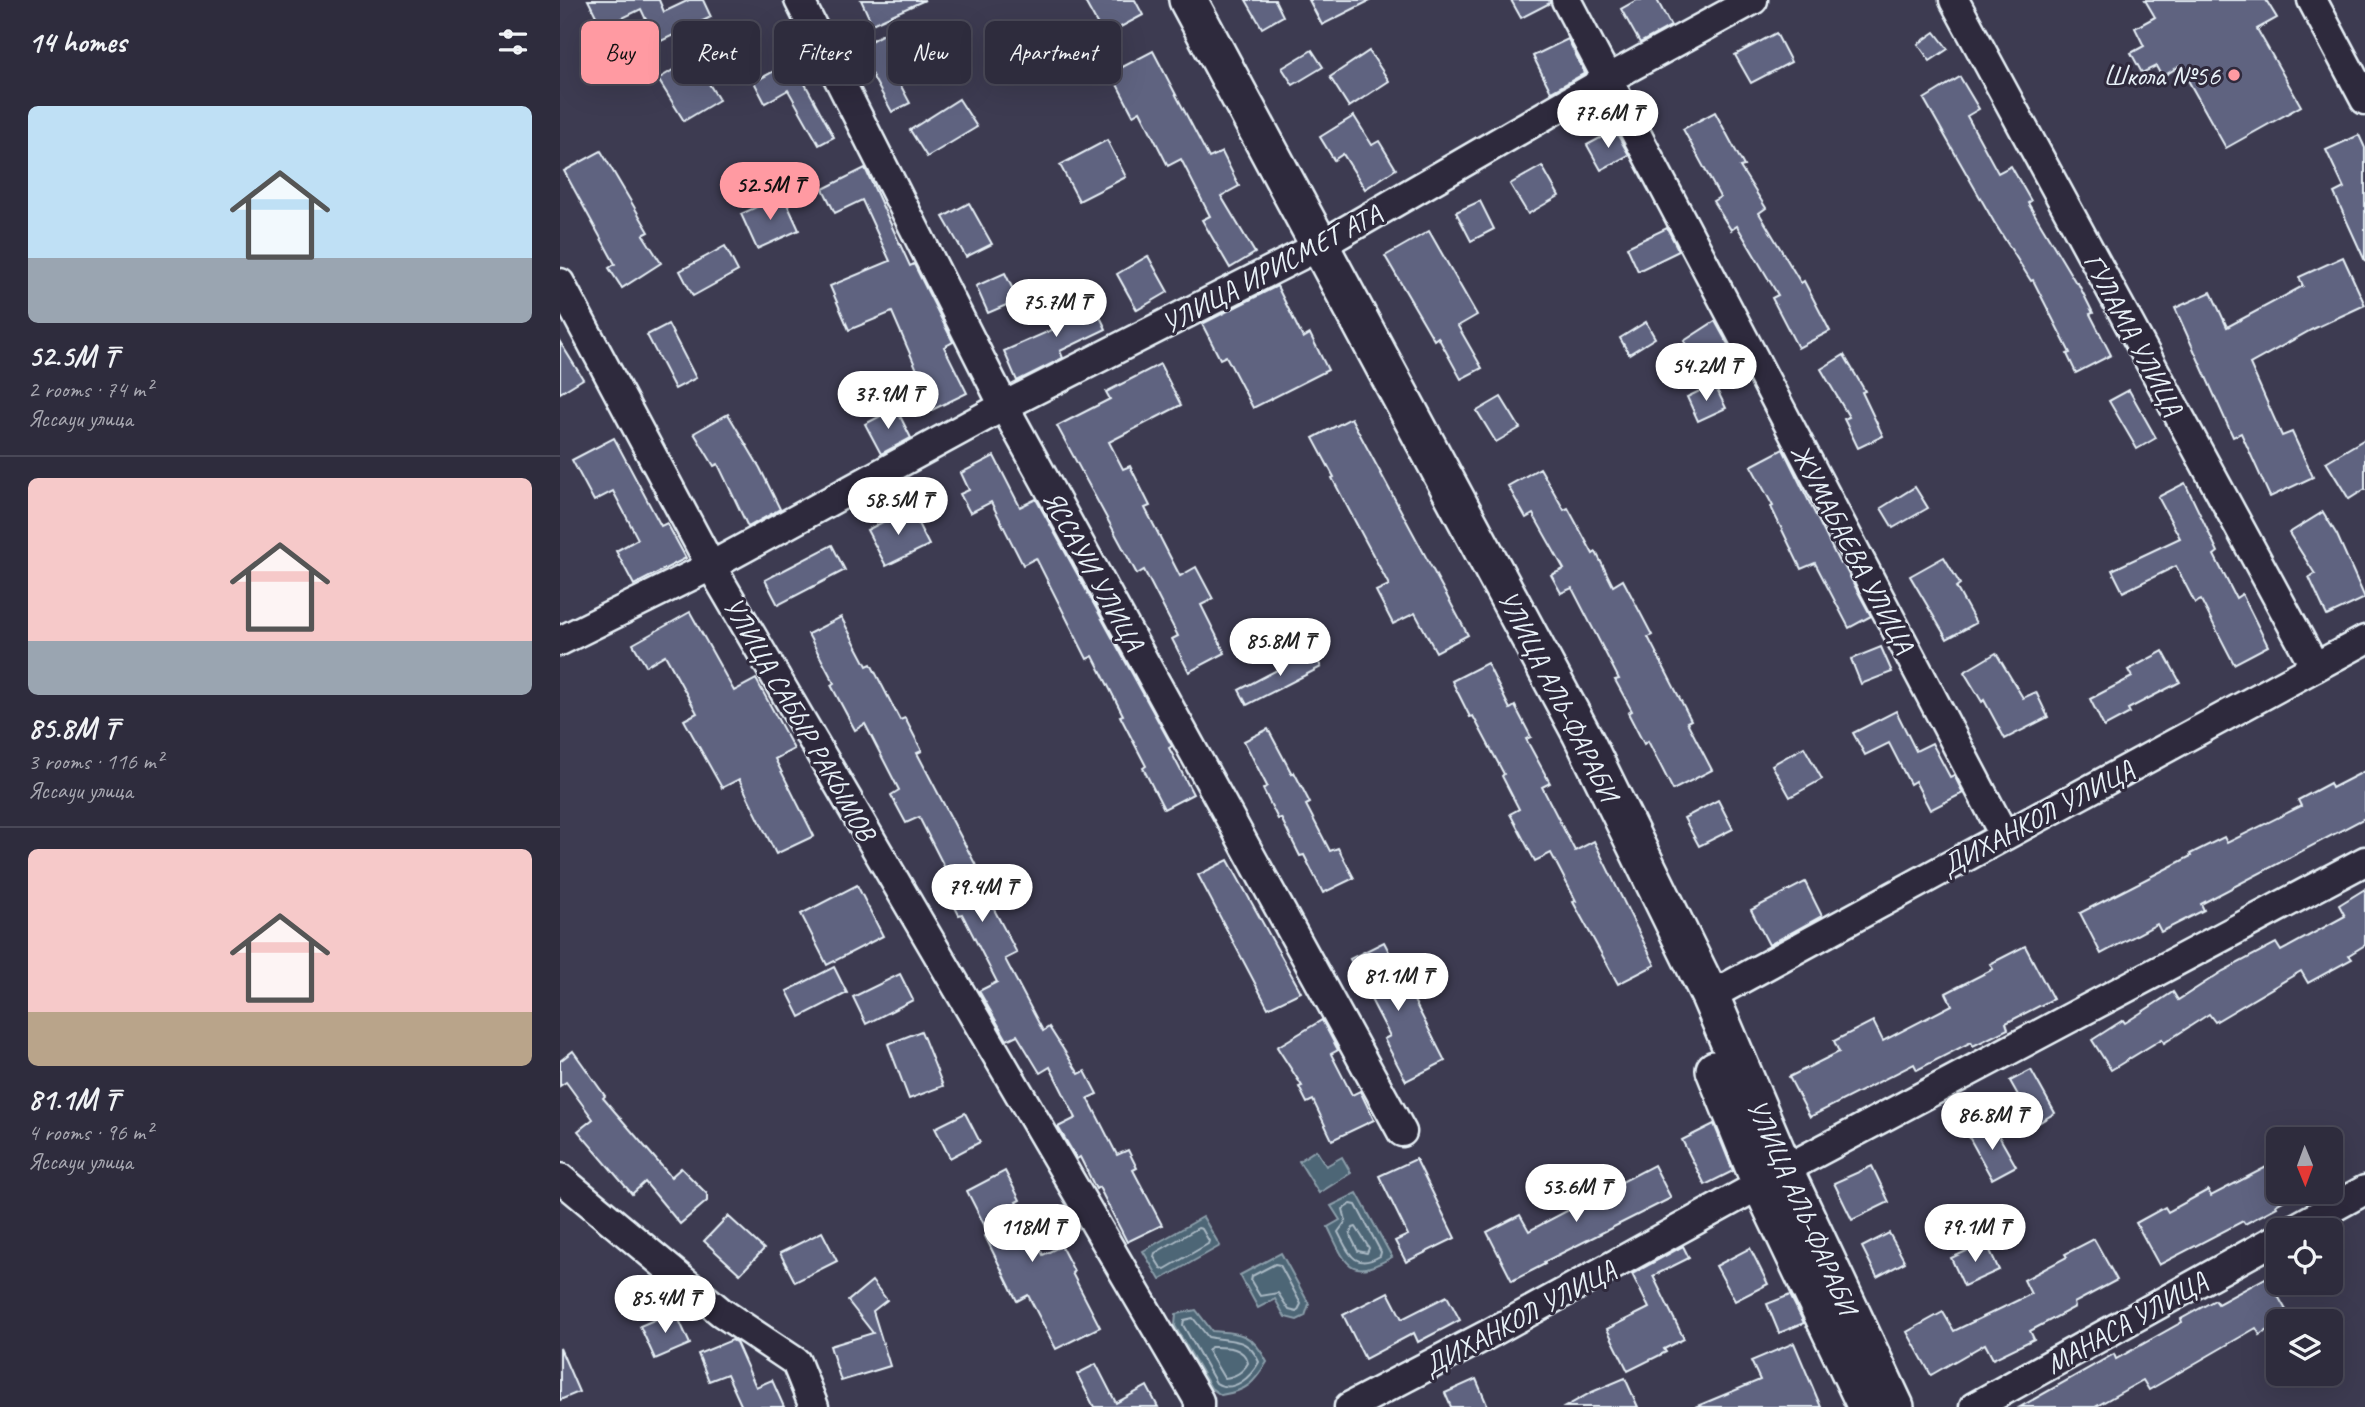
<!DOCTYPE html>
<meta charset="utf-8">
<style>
:root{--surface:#2e2c3d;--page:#3a3848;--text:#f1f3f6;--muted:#a7a7b0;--line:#494857;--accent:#ff9aa2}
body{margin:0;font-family:Caveat,sans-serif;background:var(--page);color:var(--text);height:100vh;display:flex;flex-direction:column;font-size:26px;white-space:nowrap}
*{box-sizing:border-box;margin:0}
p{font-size:23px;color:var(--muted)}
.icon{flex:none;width:38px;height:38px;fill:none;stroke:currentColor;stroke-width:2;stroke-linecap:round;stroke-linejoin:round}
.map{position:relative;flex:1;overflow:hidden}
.sheet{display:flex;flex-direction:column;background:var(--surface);width:560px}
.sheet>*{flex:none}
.top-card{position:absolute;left:21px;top:21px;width:665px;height:63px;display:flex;gap:14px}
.needle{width:46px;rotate:179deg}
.controls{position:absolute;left:1706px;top:1127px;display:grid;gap:14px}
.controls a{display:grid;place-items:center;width:77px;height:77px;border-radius:10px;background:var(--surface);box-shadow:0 7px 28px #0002,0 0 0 2px var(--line);font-size:35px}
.price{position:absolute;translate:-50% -60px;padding:0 16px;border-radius:24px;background:#fff;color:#222;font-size:23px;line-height:46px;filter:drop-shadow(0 2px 4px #0008)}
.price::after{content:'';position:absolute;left:50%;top:42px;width:21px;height:16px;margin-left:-10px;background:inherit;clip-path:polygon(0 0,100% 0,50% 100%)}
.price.current{background:var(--accent);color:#111}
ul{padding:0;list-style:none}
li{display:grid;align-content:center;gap:14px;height:371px;padding:0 28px}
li+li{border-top:2px solid var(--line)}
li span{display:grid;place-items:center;height:217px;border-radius:10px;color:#555}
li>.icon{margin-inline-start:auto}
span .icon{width:126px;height:126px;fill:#fffc;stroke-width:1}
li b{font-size:30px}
h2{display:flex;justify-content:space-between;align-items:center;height:84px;padding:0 28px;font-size:30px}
.tag{padding:0 24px;border-radius:10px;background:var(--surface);box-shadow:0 7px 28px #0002,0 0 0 2px var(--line);font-size:24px;line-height:63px}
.tag.current{background:var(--accent);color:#111}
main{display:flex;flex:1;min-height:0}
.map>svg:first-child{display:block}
.water{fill:#4d6676;stroke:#8b9eaa;stroke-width:2}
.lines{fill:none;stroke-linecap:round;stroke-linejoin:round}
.shore{stroke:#aab9c4;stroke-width:2}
.building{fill:#5f6380;stroke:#e8f1f8;stroke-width:2}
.minor-casing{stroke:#e8f1f8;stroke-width:33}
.major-casing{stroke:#e8f1f8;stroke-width:42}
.minor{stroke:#2f2a3d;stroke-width:28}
.major{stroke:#2f2a3d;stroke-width:37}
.poi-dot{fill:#ff9aa2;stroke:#2f2a3d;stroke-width:2.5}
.labels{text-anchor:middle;stroke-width:6;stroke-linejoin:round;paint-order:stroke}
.poi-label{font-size:28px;fill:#e8f1f8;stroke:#2f2a3d;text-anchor:end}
.street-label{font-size:28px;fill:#e8f1f8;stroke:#2f2a3d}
</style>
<main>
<section class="sheet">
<h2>14 homes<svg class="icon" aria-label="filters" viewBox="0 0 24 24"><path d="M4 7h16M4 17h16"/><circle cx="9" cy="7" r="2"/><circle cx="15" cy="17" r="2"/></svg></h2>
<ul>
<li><span style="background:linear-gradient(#bfe0f5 70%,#9aa5b1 0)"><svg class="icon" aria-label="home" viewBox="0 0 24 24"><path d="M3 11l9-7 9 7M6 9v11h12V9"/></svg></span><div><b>52.5M ₸</b><p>2 rooms · 74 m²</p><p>Яссауи улица</p></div></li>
<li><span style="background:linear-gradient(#f6c9c9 75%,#9aa5b1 0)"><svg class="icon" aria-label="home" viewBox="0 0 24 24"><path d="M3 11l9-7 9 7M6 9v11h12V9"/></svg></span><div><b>85.8M ₸</b><p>3 rooms · 116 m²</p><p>Яссауи улица</p></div></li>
<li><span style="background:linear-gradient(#f6c9c9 75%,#b9a48a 0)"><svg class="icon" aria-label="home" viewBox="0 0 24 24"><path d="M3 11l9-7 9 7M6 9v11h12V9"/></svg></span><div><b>81.1M ₸</b><p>4 rooms · 96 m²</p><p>Яссауи улица</p></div></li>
</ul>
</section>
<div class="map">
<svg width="1805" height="1407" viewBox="0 0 1805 1407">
<rect width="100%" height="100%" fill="#3d3b51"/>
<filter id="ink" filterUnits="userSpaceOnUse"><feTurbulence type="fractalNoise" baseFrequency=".0143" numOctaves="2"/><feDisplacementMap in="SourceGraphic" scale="14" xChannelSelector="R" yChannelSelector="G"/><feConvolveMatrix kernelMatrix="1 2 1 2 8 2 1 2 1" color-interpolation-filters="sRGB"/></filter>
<g filter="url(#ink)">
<g class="water">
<polygon points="756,1150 766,1166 782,1157 791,1173 759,1193 739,1161"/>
<path d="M797 1193 832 1257C789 1282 786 1264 768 1227L780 1220 771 1206Z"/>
<polygon points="643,1217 660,1246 600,1280 583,1251"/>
<polygon points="721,1253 749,1304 745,1316 737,1320 725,1317 715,1299 698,1308 680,1275"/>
<path d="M636 1310 652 1331C682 1333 693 1334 707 1362 694 1383 687 1391 661 1395L651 1388 615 1326 616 1314Z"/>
</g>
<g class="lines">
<g class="shore">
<path d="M791 1204 796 1205 821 1252 820 1256C794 1271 789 1253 778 1232L786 1221 783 1209Z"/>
<polygon points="796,1227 809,1248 807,1253 798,1251 790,1235 793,1228"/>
<polygon points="638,1228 642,1229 649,1241 648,1244 605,1269 601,1268 594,1257 595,1253"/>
<polygon points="715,1264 720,1265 741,1304 737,1312 729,1310 718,1293 700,1296 691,1281 692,1276"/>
<path d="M633 1318 648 1337C672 1342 688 1336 699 1362 691 1377 673 1394 656 1383L623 1325 624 1320Z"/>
<path d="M651 1347C666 1347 684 1346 688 1363 683 1372 675 1377 664 1378L648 1351Z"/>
</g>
</g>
<g class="building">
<polygon points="28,0 99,0 104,12 129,0 143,0 151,17 97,43 81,9 42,28"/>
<polygon points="301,0 365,0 312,24"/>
<polygon points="524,0 575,0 583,15 544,36"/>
<polygon points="686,0 715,0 723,16 702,28"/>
<polygon points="749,0 811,0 762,25"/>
<polygon points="951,0 989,0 990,3 961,18"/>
<polygon points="1077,0 1097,0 1111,26 1080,43 1061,9"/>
<polygon points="1585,0 1706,0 1717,18 1697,29 1741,106 1666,148 1620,66 1602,77 1596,66 1582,73 1571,53 1584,46 1575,28 1595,17"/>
<polygon points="1375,32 1388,49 1370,61 1358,44"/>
<polygon points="325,33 335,51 325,56 350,103 332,112 307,66 302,69 292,51"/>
<polygon points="1216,33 1231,62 1191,83 1175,55"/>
<polygon points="1008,39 1025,73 991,92 973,56"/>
<polygon points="752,50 763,67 733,85 722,68"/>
<polygon points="593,51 649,158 662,152 679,186 661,196 695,253 670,268 642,220 650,216 621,159 608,166 580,111 573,115 551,73"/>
<polygon points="809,51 829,81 789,107 770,77"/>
<polygon points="133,58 159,100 124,121 98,79"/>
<polygon points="236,59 247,80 244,82 274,137 259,145 228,90 205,103 194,82"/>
<polygon points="1400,77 1419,109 1407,116 1438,173 1451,166 1471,201 1468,203 1516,283 1518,283 1533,313 1530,314 1551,355 1516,373 1507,354 1510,353 1473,280 1471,281 1434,222 1364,99"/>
<polygon points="399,99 417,127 367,157 350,130"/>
<polygon points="1155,112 1184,166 1180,167 1206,208 1199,213 1241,283 1244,281 1270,331 1238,348 1212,298 1218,295 1177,226 1171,230 1153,201 1160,197 1123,129"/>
<polygon points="794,116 812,145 819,141 836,169 805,189 783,154 774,160 760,137"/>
<polygon points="1055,130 1069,155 1041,170 1027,145"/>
<polygon points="1799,135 1805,148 1805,261 1774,193 1784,188 1766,150"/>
<polygon points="547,140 566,177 519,201 500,165"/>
<polygon points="41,151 89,232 83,235 101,263 62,288 49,268 55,264 4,171"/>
<polygon points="982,166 999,196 968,214 950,184"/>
<polygon points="305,168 350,266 354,264 393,342 384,347 407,393 370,411 353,375 358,372 332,312 289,330 270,286 330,261 302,200 275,213 263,189"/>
<polygon points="223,195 239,230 197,249 181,214"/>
<polygon points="920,201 934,229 911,241 896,212"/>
<polygon points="409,203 432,244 406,257 383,217"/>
<polygon points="1107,228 1119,251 1078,271 1067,247"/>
<polygon points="869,231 917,315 898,326 922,368 901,379 878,337 874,340 825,256"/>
<polygon points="165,246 178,271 133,296 120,271"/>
<polygon points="588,256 608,292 577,310 557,274"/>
<polygon points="1783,257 1805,305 1751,330 1690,364 1722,436 1732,432 1753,477 1710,497 1681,433 1673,437 1615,308 1651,292 1667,327 1743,286 1739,277"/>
<polygon points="445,273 458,300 428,313 416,286"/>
<polygon points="717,286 743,338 750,334 768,370 693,408 666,356 660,359 642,324"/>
<polygon points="530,296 546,329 500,351 503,358 457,381 444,351 503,325 496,312"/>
<polygon points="1155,321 1170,348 1140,367 1124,341"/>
<polygon points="1086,322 1095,338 1069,354 1060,338"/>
<polygon points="108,324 136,378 115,389 87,335"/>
<polygon points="0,342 23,379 0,393"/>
<polygon points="1284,355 1305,391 1302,392 1323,436 1298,448 1284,419 1289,417 1261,369"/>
<polygon points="600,364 621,405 549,442 563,469 570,466 590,506 585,508 620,576 636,567 653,599 641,605 665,653 629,672 612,639 618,636 584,570 577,574 497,426 550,399 546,392"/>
<polygon points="1154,384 1166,408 1138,421 1127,397"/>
<polygon points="1569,390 1596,438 1577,449 1549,401"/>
<polygon points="941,397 960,428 936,442 917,411"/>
<polygon points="336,408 351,438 321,454 305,424"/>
<polygon points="168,414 200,468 220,509 188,527 158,464 154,466 134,433"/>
<polygon points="791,418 908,635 876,652 855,613 833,624 816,591 829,585 772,478 774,477 753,438"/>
<polygon points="54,438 101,526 107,523 126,558 74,585 56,551 78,539 53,491 34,501 12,460"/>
<polygon points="1805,439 1805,489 1789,499 1766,462"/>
<polygon points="1223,449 1280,564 1282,562 1311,616 1289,628 1255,563 1241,569 1211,507 1213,506 1191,466"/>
<polygon points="434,456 460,507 476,499 612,746 609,748 633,794 604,809 583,768 586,766 560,716 563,715 533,656 527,659 476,558 463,565 431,502 410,513 400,494 409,490 401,473"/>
<polygon points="980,468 1004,510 1008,508 1033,554 1036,552 1053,586 1063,580 1092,635 1088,637 1131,720 1127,722 1152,770 1113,790 1088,741 1084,744 1068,713 1072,711 1055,680 1059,679 1012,588 1001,593 991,575 1004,569 973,514 966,518 948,486"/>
<polygon points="1625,483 1658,552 1654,555 1676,598 1682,594 1708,646 1674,664 1641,600 1635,603 1616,566 1563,592 1552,570 1620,538 1598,497"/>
<polygon points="1355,487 1368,508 1333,528 1321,508"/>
<polygon points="350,508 369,545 326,566 307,530"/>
<polygon points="1763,512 1777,535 1805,598 1767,616 1749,577 1755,574 1729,533"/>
<polygon points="272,545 285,570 218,605 205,580"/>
<polygon points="1384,557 1400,584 1396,587 1416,623 1387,639 1350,576"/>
<polygon points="130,612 174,691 196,679 234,749 215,759 254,836 216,854 179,779 162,788 124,720 137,713 105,655 86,666 73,644"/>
<polygon points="281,617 307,666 311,664 340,720 345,718 362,751 357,753 433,898 429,900 457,953 445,959 483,1031 489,1027 519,1074 525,1071 537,1094 528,1098 557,1155 568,1150 577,1168 573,1170 602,1225 567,1242 539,1187 536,1189 520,1157 517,1159 498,1127 516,1118 490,1067 480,1073 457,1035 447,1040 419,991 437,982 402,914 399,915 381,880 389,876 359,817 346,823 331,795 339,790 305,724 295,730 271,685 274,683 248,634"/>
<polygon points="1321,647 1332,672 1301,684 1291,659"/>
<polygon points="753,651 761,667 687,705 679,690"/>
<polygon points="1603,651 1620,682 1568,709 1570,713 1544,727 1530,699 1572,677 1568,670"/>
<polygon points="1436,653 1463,698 1476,692 1488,717 1445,739 1424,700 1422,702 1404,672"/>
<polygon points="927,663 950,709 955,706 971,737 966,739 990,783 982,787 1015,851 1034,841 1095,965 1058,984 1013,902 1016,901 991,853 975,861 950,814 959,809 942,776 944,774 913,716 910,717 892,681"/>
<polygon points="1336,711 1356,751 1372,743 1390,777 1394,775 1403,793 1370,810 1355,781 1350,784 1329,743 1305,755 1293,733"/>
<polygon points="708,729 732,774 734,772 750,803 746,805 770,851 778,848 794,878 763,893 744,855 740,856 721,818 718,819 703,789 707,786 684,741"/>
<polygon points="1244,747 1262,779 1230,797 1212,765"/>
<polygon points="1805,771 1805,818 1641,904 1644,910 1601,932 1597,924 1541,954 1520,913 1631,856 1630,854 1664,837 1667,843 1741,806 1738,800 1770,783 1772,788"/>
<polygon points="1158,800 1173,829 1139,846 1124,818"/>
<polygon points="668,860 741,992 708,1008 638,875"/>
<polygon points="1245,882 1262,916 1209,945 1191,910"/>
<polygon points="297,885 323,936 267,965 241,914"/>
<polygon points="1805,889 1805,945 1789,955 1792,959 1748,983 1741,971 1655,1022 1649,1014 1604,1043 1602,1039 1551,1070 1532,1040 1563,1020 1565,1023 1613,992 1618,1000 1663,971 1716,943 1721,951 1785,916 1779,905"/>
<polygon points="824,942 885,1061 846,1081 824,1039 830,1036 790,959"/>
<polygon points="1465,946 1493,999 1446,1023 1448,1029 1413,1046 1411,1042 1357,1070 1354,1064 1250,1117 1229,1077 1279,1052 1274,1041 1313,1021 1323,1041 1392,1005 1386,993 1433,969 1430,964"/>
<polygon points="274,967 287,993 240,1017 227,991"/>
<polygon points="340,974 353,1000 306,1024 293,997"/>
<polygon points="762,1020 778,1050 771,1054 792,1095 800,1091 814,1120 772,1140 753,1100 747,1103 739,1087 742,1086 717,1047"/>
<polygon points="361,1031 383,1086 349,1099 328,1044"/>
<polygon points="13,1051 45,1096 43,1098 111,1177 121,1168 147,1194 147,1201 120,1224 85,1182 72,1194 18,1131 33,1119 6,1082 0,1086 0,1061"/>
<polygon points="1471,1070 1495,1113 1475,1125 1450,1081"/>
<polygon points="405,1113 420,1142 390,1158 375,1128"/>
<polygon points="1154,1124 1173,1171 1145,1185 1122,1140"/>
<polygon points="1432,1124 1456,1166 1432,1179 1409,1137"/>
<polygon points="856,1159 895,1238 846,1262 835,1241 848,1235 819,1176"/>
<polygon points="1718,1161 1718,1192 1739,1192 1716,1205 1717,1207 1685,1224 1683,1221 1599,1265 1576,1223 1605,1207 1608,1212 1648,1190 1651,1196"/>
<polygon points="1094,1165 1111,1198 984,1262 985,1264 952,1281 927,1232 960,1215 969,1231"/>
<polygon points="1312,1166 1329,1202 1292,1220 1274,1183"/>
<polygon points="445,1171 460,1200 456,1202 483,1255 501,1246 514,1271 512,1273 540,1327 496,1349 468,1295 457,1301 425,1236 429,1234 407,1191"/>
<polygon points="168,1216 204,1249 180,1274 144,1241"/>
<polygon points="262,1232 277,1261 235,1282 220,1253"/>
<polygon points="1329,1233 1345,1262 1317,1277 1302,1247"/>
<polygon points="1534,1239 1557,1280 1514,1303 1515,1307 1470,1331 1474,1339 1433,1359 1425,1344 1371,1375 1347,1332 1383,1312 1394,1331 1471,1294 1464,1280 1507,1257 1505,1254"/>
<polygon points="1426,1242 1439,1270 1404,1286 1391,1258"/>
<polygon points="1123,1246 1129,1258 1093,1276 1124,1339 1104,1349 1106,1352 1068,1371 1047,1329 1089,1308 1072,1274"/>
<polygon points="1190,1248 1208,1284 1175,1301 1156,1266"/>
<polygon points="1707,1277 1730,1317 1718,1321 1718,1324 1700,1335 1696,1328 1589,1390 1583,1380 1535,1407 1460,1407 1554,1354 1556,1359 1622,1322 1621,1319 1655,1300 1658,1304"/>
<polygon points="312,1281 327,1300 313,1311 330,1366 281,1381 270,1346 313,1333 288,1301"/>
<polygon points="828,1292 842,1319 887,1296 900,1320 858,1342 854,1333 805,1359 783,1315"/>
<polygon points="1230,1295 1244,1323 1219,1333 1207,1304"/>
<polygon points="115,1311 130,1344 95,1359 80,1326"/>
<polygon points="172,1340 176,1342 196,1387 212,1380 224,1407 182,1407 167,1374 149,1381 138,1354"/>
<polygon points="1234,1343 1261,1407 1135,1407 1200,1380 1191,1361"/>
<polygon points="0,1348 19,1392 0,1400"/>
<polygon points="536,1364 556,1403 587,1386 598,1407 534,1407 517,1374"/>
<polygon points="1065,1378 1078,1407 1005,1407 1032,1392"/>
<polygon points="916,1379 928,1407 891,1407 885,1393"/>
</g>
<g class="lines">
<defs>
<g id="minor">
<polyline points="239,0 444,406 842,1132"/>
<polyline points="1006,0 1444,835"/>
<polyline points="1394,0 1755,667"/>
<polyline points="1752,0 1805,100"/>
<polyline points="0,283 151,566 639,1401 639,1407"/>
<polyline points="0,641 151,566 444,406 761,245 1046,80 1193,0"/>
<polyline points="1150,996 1805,640"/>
<polyline points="1224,1170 1805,861"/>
<polyline points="0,1178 161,1312 236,1362 254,1407"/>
<polyline points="1732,1230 1805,1190"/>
<polyline points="789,1407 925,1336 1201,1184"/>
<polyline points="1414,1407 1718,1238"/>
</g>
<g id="major">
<polyline points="628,0 1021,733 1150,996 1224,1170 1335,1407"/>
<polyline points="1155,1070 1201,1184 1307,1407"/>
</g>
</defs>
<use href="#minor" class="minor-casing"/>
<use href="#major" class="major-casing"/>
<use href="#minor" class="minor"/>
<use href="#major" class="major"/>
</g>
</g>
<circle class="poi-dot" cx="1674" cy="75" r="7"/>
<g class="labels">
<g class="poi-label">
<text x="1660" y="85">Школа №56</text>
</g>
<g class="street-label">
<text transform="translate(711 268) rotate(-28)" y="10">УЛИЦА ИРИСМЕТ АТА</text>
<text transform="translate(1574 334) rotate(62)" y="10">ГУЛАМА УЛИЦА</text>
<text transform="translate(1293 548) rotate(62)" y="10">ЖУМАБАЕВА УЛИЦА</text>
<text transform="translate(534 570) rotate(61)" y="10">ЯССАУИ УЛИЦА</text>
<text transform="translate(999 695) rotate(63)" y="10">УЛИЦА АЛЬ-ФАРАБИ</text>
<text transform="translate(240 718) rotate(60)" y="10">УЛИЦА САБЫР РАКЫМОВ</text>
<text transform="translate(1477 817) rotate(-28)" y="10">ДИХАНКОЛ УЛИЦА</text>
<text transform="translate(1243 1206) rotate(66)" y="10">УЛИЦА АЛЬ-ФАРАБИ</text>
<text transform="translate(959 1317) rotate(-28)" y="10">ДИХАНКОЛ УЛИЦА</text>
<text transform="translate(1566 1322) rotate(-29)" y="10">МАНАСА УЛИЦА</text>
</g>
</g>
</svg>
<div class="controls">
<a><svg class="needle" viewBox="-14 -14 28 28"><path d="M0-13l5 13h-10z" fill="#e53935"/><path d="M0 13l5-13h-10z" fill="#a7a7b0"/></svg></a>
<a><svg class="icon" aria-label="locate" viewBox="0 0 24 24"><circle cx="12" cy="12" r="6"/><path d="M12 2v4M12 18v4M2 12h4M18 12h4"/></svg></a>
<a><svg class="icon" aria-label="layers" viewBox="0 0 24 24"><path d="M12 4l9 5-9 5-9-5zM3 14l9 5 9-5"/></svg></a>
</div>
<b class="price" style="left:1048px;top:150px">77.6M ₸</b>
<b class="price current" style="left:210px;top:222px">52.5M ₸</b>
<b class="price" style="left:496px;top:339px">75.7M ₸</b>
<b class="price" style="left:1146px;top:403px">54.2M ₸</b>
<b class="price" style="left:328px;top:431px">37.9M ₸</b>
<b class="price" style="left:338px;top:537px">58.5M ₸</b>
<b class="price" style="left:720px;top:678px">85.8M ₸</b>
<b class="price" style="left:422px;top:924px">79.4M ₸</b>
<b class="price" style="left:838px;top:1013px">81.1M ₸</b>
<b class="price" style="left:1432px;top:1152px">86.8M ₸</b>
<b class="price" style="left:1016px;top:1224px">53.6M ₸</b>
<b class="price" style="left:472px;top:1264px">118M ₸</b>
<b class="price" style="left:1415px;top:1264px">79.1M ₸</b>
<b class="price" style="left:105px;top:1335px">85.4M ₸</b>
<div class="top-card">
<a class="tag current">Buy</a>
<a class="tag">Rent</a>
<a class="tag">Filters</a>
<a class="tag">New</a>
<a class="tag">Apartment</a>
</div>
</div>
</main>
